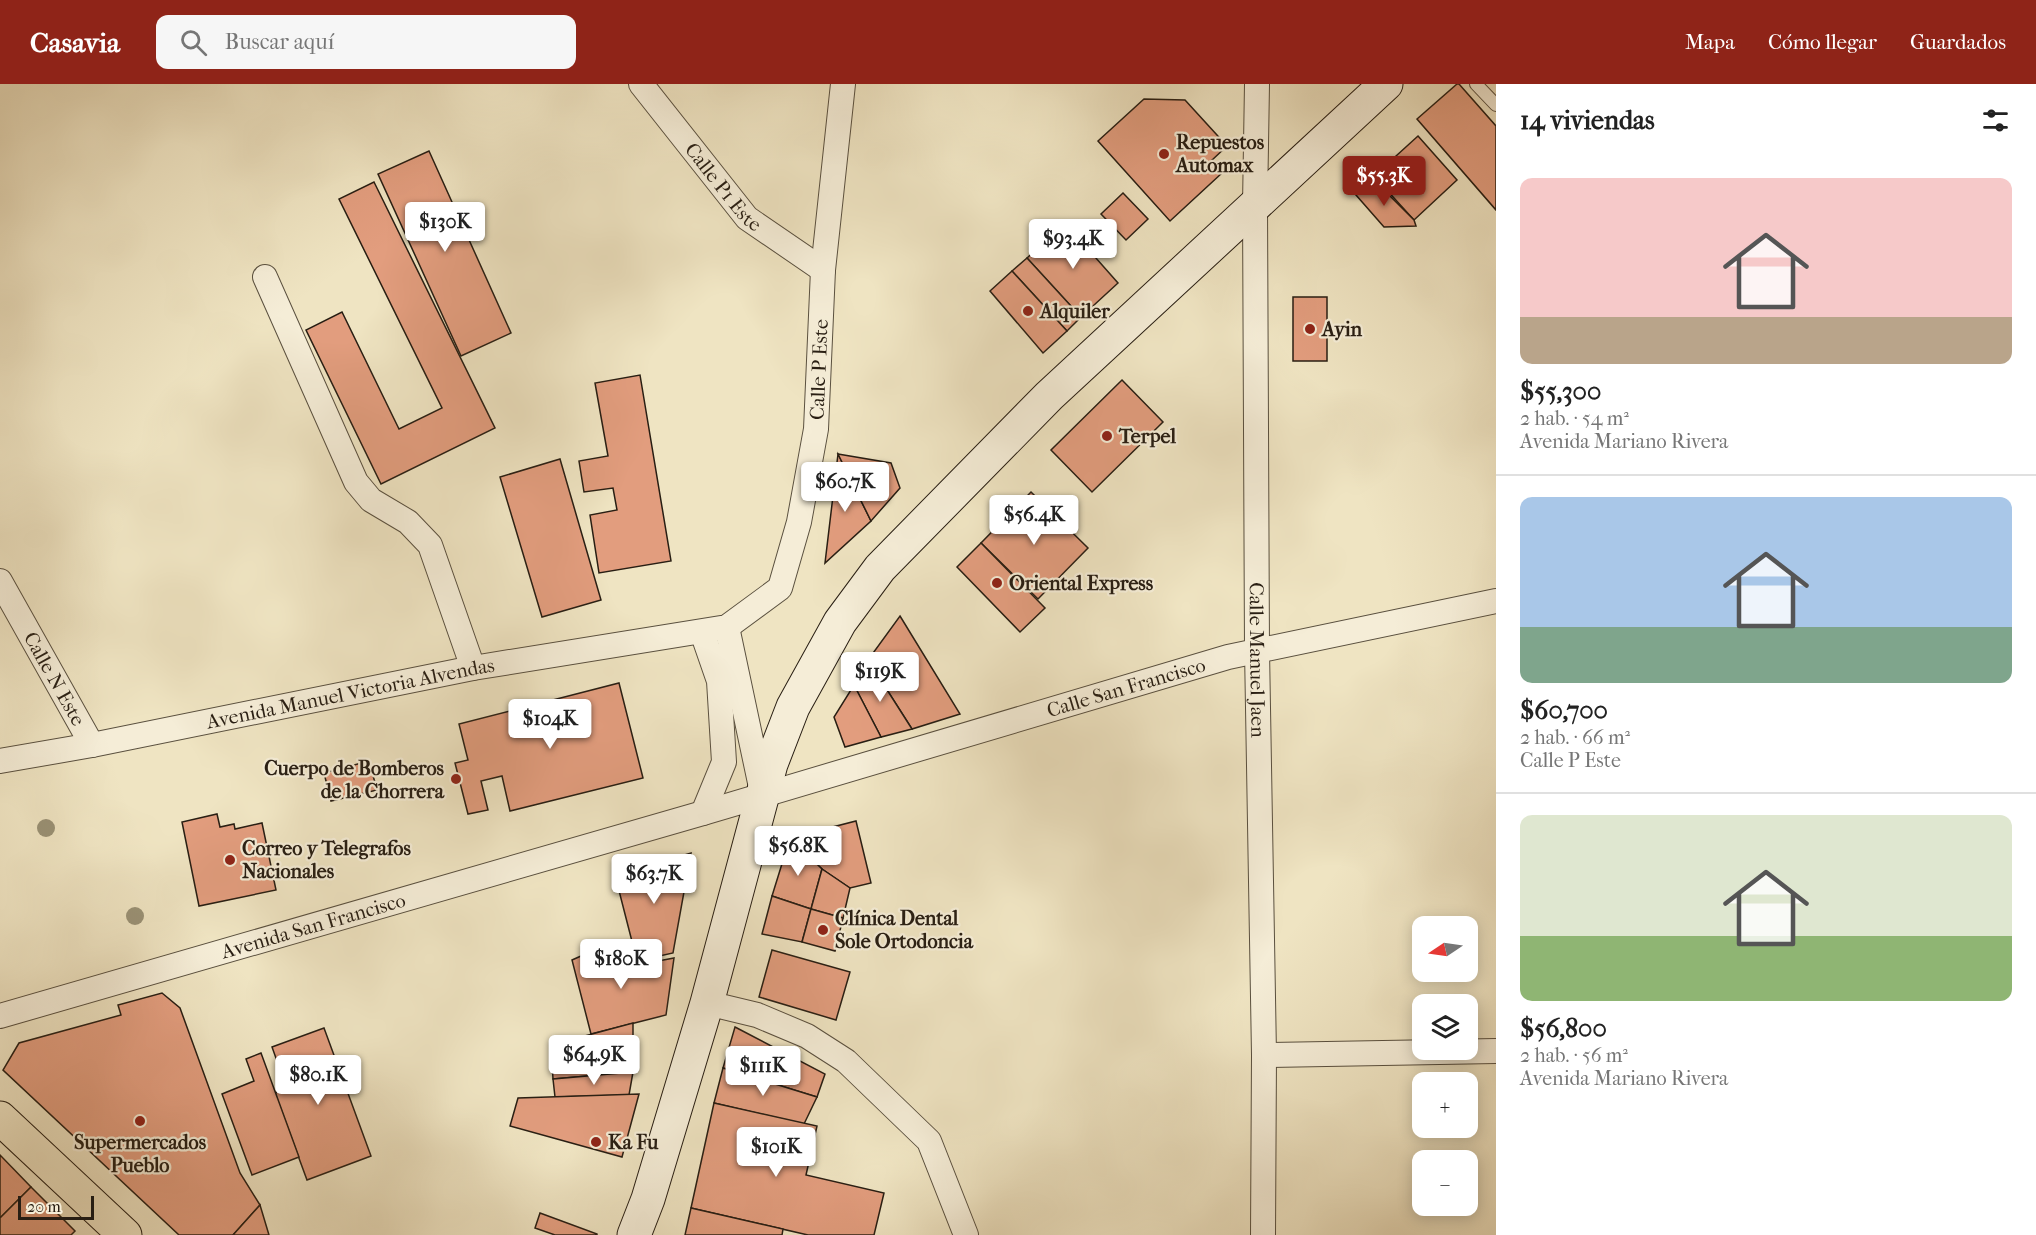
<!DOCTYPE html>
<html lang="es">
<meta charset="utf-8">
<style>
:root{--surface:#fff;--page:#f6f6f6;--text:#222;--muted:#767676;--line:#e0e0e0;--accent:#8f2418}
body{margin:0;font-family:"IM FELL French Canon",serif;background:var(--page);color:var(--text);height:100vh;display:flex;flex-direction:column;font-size:22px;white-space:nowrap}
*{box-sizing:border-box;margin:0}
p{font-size:20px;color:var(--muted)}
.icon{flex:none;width:33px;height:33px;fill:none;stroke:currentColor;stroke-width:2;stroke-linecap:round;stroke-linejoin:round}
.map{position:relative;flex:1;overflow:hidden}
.side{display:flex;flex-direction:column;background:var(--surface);width:540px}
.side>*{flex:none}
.needle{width:39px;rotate:257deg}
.fabs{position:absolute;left:1412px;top:832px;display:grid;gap:12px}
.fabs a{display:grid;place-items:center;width:66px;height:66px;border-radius:12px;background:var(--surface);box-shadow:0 3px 15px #0003;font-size:30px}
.scale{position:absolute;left:18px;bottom:15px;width:76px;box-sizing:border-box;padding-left:6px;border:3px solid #281e13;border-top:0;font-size:16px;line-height:21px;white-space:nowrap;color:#281e13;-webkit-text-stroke:4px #f5edd7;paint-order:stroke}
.price{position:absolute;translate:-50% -51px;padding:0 14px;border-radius:6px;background:#fff;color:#222;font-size:20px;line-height:39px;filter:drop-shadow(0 2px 3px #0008)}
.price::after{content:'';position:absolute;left:50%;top:36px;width:18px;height:14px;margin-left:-9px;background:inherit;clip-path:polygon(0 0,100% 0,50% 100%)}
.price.on{background:var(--accent);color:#fff}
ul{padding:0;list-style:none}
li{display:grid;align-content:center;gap:12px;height:318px;padding:0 24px}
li+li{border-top:2px solid var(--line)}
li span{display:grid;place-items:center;height:186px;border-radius:12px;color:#555}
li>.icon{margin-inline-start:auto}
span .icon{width:108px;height:108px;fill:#fffc;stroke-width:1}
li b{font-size:26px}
h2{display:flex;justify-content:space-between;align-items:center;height:72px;padding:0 24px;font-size:26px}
header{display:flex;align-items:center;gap:36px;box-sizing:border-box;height:84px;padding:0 30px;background:var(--accent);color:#fff}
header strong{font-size:28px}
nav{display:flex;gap:33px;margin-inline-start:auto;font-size:21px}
.search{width:420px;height:54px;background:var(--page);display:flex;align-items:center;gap:15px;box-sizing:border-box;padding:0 21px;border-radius:12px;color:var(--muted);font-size:22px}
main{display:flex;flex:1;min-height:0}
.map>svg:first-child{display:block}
.building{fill:#e29d7e;stroke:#281e13;stroke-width:1.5}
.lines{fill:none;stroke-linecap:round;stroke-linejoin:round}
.lane-casing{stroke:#5a503f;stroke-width:14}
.street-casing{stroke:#5a503f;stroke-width:26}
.secondary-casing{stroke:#281e13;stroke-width:35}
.highway-casing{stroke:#281e13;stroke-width:35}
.lane{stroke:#f5edd7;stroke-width:12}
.street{stroke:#f5edd7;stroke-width:24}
.secondary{stroke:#f5edd7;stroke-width:33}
.highway{stroke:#efe4c2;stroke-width:33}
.tree{fill:#9a9276}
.poi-dot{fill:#8f2418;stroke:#f5edd7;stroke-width:2}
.labels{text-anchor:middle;stroke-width:4.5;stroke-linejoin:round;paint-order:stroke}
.poi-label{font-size:20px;font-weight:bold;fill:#281e13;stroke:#f5edd7;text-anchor:start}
.street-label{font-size:20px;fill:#281e13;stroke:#f5edd7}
</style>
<header>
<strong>Casavia</strong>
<div class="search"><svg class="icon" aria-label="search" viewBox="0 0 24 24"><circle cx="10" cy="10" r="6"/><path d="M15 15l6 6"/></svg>Buscar aquí</div>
<nav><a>Mapa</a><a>Cómo llegar</a><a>Guardados</a></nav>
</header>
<main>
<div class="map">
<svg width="1496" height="1151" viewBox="0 0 1496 1151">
<rect width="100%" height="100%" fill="#efe4c2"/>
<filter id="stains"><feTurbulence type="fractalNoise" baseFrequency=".00333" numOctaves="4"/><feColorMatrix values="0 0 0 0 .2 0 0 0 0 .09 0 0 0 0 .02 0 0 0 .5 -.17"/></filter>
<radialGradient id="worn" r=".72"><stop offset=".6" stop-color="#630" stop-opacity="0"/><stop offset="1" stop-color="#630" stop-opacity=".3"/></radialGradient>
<g class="building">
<polygon points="1457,0 1459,0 1496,42 1496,126 1417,35"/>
<polygon points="1144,15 1185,16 1227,62 1211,77 1222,89 1170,137 1098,57"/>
<polygon points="1418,52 1457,96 1414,136 1374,92"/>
<polygon points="429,67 511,249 461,272 378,90"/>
<polygon points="1373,95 1414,136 1416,142 1384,143 1356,111"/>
<polygon points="374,98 495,344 381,400 306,246 342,228 399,345 442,324 339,115"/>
<polygon points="1123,109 1148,135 1126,156 1101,130"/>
<polygon points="1065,139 1118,199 1081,233 1027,174"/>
<polygon points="1027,174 1081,233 1067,247 1012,187"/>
<polygon points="1012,187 1067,247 1043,269 990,207"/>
<rect x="1293" y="213" width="34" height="64"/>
<polygon points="640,291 671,477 599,489 590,431 617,426 613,404 584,408 579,377 608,372 595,299"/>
<polygon points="1122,296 1163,338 1092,408 1051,366"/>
<polygon points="838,370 871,437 825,479"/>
<polygon points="838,370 891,379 900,404 871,437"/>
<polygon points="560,375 601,516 542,533 500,393"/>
<polygon points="1031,408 1088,464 1038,515 981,459"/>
<polygon points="981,459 1045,524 1020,548 957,483"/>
<polygon points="900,532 960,630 912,645 868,576"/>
<polygon points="868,576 912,645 881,653 854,601"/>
<polygon points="619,599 643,694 510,727 502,692 481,697 488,726 468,730 455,679 468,676 459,640"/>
<polygon points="854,601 881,653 845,663 834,633"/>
<polygon points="369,677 377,706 331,717 324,689"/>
<polygon points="217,730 220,743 234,740 235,745 262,739 276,806 199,822 182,738"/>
<polygon points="856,737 871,799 850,804 822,785 790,754"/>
<polygon points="790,754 822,785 811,825 772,812"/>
<polygon points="691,769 673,869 637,877 615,791"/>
<polygon points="822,785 850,804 843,834 811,825"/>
<polygon points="772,812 811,825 802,858 762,850"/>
<polygon points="811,825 843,834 835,867 802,858"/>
<polygon points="608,860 617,885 674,874 666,931 591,950 572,876"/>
<polygon points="772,866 850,888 836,936 759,913"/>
<polygon points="162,909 180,924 240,1089 260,1121 233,1151 179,1151 3,986 19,959 121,931 118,921"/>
<polygon points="633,939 633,988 553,995 551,961"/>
<polygon points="735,943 825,990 817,1013 723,984"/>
<polygon points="324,944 371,1072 307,1096 275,1009 287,1005 272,963"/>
<polygon points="261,969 299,1073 252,1091 222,1010 254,997 246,975"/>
<polygon points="723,984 817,1013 804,1040 714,1019"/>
<polygon points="633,988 629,1011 555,1013 553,995"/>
<polygon points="639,1010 622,1073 510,1042 518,1014"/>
<polygon points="714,1019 817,1042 806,1091 884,1109 874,1151 808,1151 691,1124"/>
<polygon points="0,1071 31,1103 0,1134"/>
<polygon points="31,1103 75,1147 71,1151 0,1151 0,1134"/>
<polygon points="260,1121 269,1151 233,1151"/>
<polygon points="691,1124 783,1145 782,1151 685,1151"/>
<polygon points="540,1129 597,1150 597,1151 555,1151 535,1144"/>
</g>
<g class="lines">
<defs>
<polyline id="lane" points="1476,0 1496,21"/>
<g id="street">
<path id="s1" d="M641 0 747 134 823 186"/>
<path id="s2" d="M1257 0 1255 121 1257 566 1264 971 1263 1151"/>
<polyline points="265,193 356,398 371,416 408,438 430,461 473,584"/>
<path id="s3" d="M0 497 92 661"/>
<polyline points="727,543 762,708"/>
<polyline points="702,548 719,597 724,678 703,729"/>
<path id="s4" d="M0 677 92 661 473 584 727 543 780 504 799 438 816 345 823 186 843 0"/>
<polyline points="707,919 757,931 807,952 846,977 929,1057 966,1151"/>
<path id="s5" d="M0 932 703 729 1228 573 1496 517"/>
<polyline points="1264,971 1496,967"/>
</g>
<polyline id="secondary" points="634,1151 648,1115 707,919 771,680 793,623 840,538 880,484 1049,312 1386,0"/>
<polyline id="highway" points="0,1034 125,1151"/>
</defs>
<use href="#lane" class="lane-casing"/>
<use href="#street" class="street-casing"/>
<use href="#secondary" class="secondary-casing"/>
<use href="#highway" class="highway-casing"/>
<use href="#lane" class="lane"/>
<use href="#street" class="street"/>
<use href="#secondary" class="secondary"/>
<use href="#highway" class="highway"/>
</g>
<g class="tree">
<circle cx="46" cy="744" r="9"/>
<circle cx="135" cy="832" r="9"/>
</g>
<g class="poi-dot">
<circle cx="1164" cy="70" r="6"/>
<circle cx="1028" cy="227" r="6"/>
<circle cx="1310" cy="245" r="6"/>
<circle cx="1107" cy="352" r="6"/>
<circle cx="997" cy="499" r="6"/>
<circle cx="456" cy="695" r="6"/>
<circle cx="230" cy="776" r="6"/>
<circle cx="823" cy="846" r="6"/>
<circle cx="140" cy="1037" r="6"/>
<circle cx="596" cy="1058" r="6"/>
</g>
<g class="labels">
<g class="poi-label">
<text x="1176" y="65">Repuestos<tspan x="1176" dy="23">Automax</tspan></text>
<text x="1040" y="234">Alquiler</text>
<text x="1322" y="252">Ayin</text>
<text x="1119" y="359">Terpel</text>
<text x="1009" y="506">Oriental Express</text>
<text x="444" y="691" text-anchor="end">Cuerpo de Bomberos<tspan x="444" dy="23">de la Chorrera</tspan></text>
<text x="242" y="771">Correo y Telegrafos<tspan x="242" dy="23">Nacionales</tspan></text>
<text x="835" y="841">Clínica Dental<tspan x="835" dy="23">Sole Ortodoncia</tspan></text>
<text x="140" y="1065" text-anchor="middle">Supermercados<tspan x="140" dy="23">Pueblo</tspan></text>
<text x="608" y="1065">Ka Fu</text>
</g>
<g class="street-label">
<text dy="7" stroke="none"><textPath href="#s1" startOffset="132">Calle P1 Este</textPath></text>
<text dy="7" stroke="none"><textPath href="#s4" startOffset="1028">Calle P Este</textPath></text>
<text dy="7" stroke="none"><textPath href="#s2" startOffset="576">Calle Manuel Jaen</textPath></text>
<text dy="7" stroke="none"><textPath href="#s3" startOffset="112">Calle N Este</textPath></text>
<text dy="7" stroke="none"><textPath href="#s5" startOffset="1173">Calle San Francisco</textPath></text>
<text dy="7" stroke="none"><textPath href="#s4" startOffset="357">Avenida Manuel Victoria Alvendas</textPath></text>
<text dy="7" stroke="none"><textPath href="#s5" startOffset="326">Avenida San Francisco</textPath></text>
</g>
</g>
<rect width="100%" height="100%" filter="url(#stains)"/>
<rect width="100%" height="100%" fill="url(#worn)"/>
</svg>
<div class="fabs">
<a><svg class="needle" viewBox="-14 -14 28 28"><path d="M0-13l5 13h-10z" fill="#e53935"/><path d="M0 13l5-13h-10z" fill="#767676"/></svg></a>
<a><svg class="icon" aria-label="layers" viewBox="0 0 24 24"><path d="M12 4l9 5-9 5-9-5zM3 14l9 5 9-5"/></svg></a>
<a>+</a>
<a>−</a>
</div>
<div class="scale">20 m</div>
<b class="price on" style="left:1384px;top:123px">$55.3K</b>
<b class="price" style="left:445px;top:169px">$130K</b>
<b class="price" style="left:1073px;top:186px">$93.4K</b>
<b class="price" style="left:845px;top:429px">$60.7K</b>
<b class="price" style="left:1034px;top:462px">$56.4K</b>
<b class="price" style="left:880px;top:619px">$119K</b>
<b class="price" style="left:550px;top:666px">$104K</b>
<b class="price" style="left:798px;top:793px">$56.8K</b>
<b class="price" style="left:654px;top:821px">$63.7K</b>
<b class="price" style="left:621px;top:906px">$180K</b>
<b class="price" style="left:594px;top:1002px">$64.9K</b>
<b class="price" style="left:763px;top:1013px">$111K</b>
<b class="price" style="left:318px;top:1022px">$80.1K</b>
<b class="price" style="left:776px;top:1094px">$101K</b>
</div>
<section class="side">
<h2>14 viviendas<svg class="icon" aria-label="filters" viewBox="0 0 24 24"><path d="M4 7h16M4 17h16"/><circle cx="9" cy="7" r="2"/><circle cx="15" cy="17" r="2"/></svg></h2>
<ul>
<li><span style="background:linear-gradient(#f6c9c9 75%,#b9a48a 0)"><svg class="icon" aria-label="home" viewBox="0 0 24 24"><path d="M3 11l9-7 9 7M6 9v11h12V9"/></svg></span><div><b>$55,300</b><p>2 hab. · 54 m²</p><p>Avenida Mariano Rivera</p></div></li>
<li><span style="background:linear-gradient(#a9c7e8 70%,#7fa58c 0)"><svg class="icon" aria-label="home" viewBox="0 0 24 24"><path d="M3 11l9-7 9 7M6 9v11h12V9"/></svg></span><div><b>$60,700</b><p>2 hab. · 66 m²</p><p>Calle P Este</p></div></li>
<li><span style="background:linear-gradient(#dfe7d0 65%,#8fb573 0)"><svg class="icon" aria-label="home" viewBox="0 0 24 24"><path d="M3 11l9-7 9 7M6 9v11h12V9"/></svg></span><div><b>$56,800</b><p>2 hab. · 56 m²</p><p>Avenida Mariano Rivera</p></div></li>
</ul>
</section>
</main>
